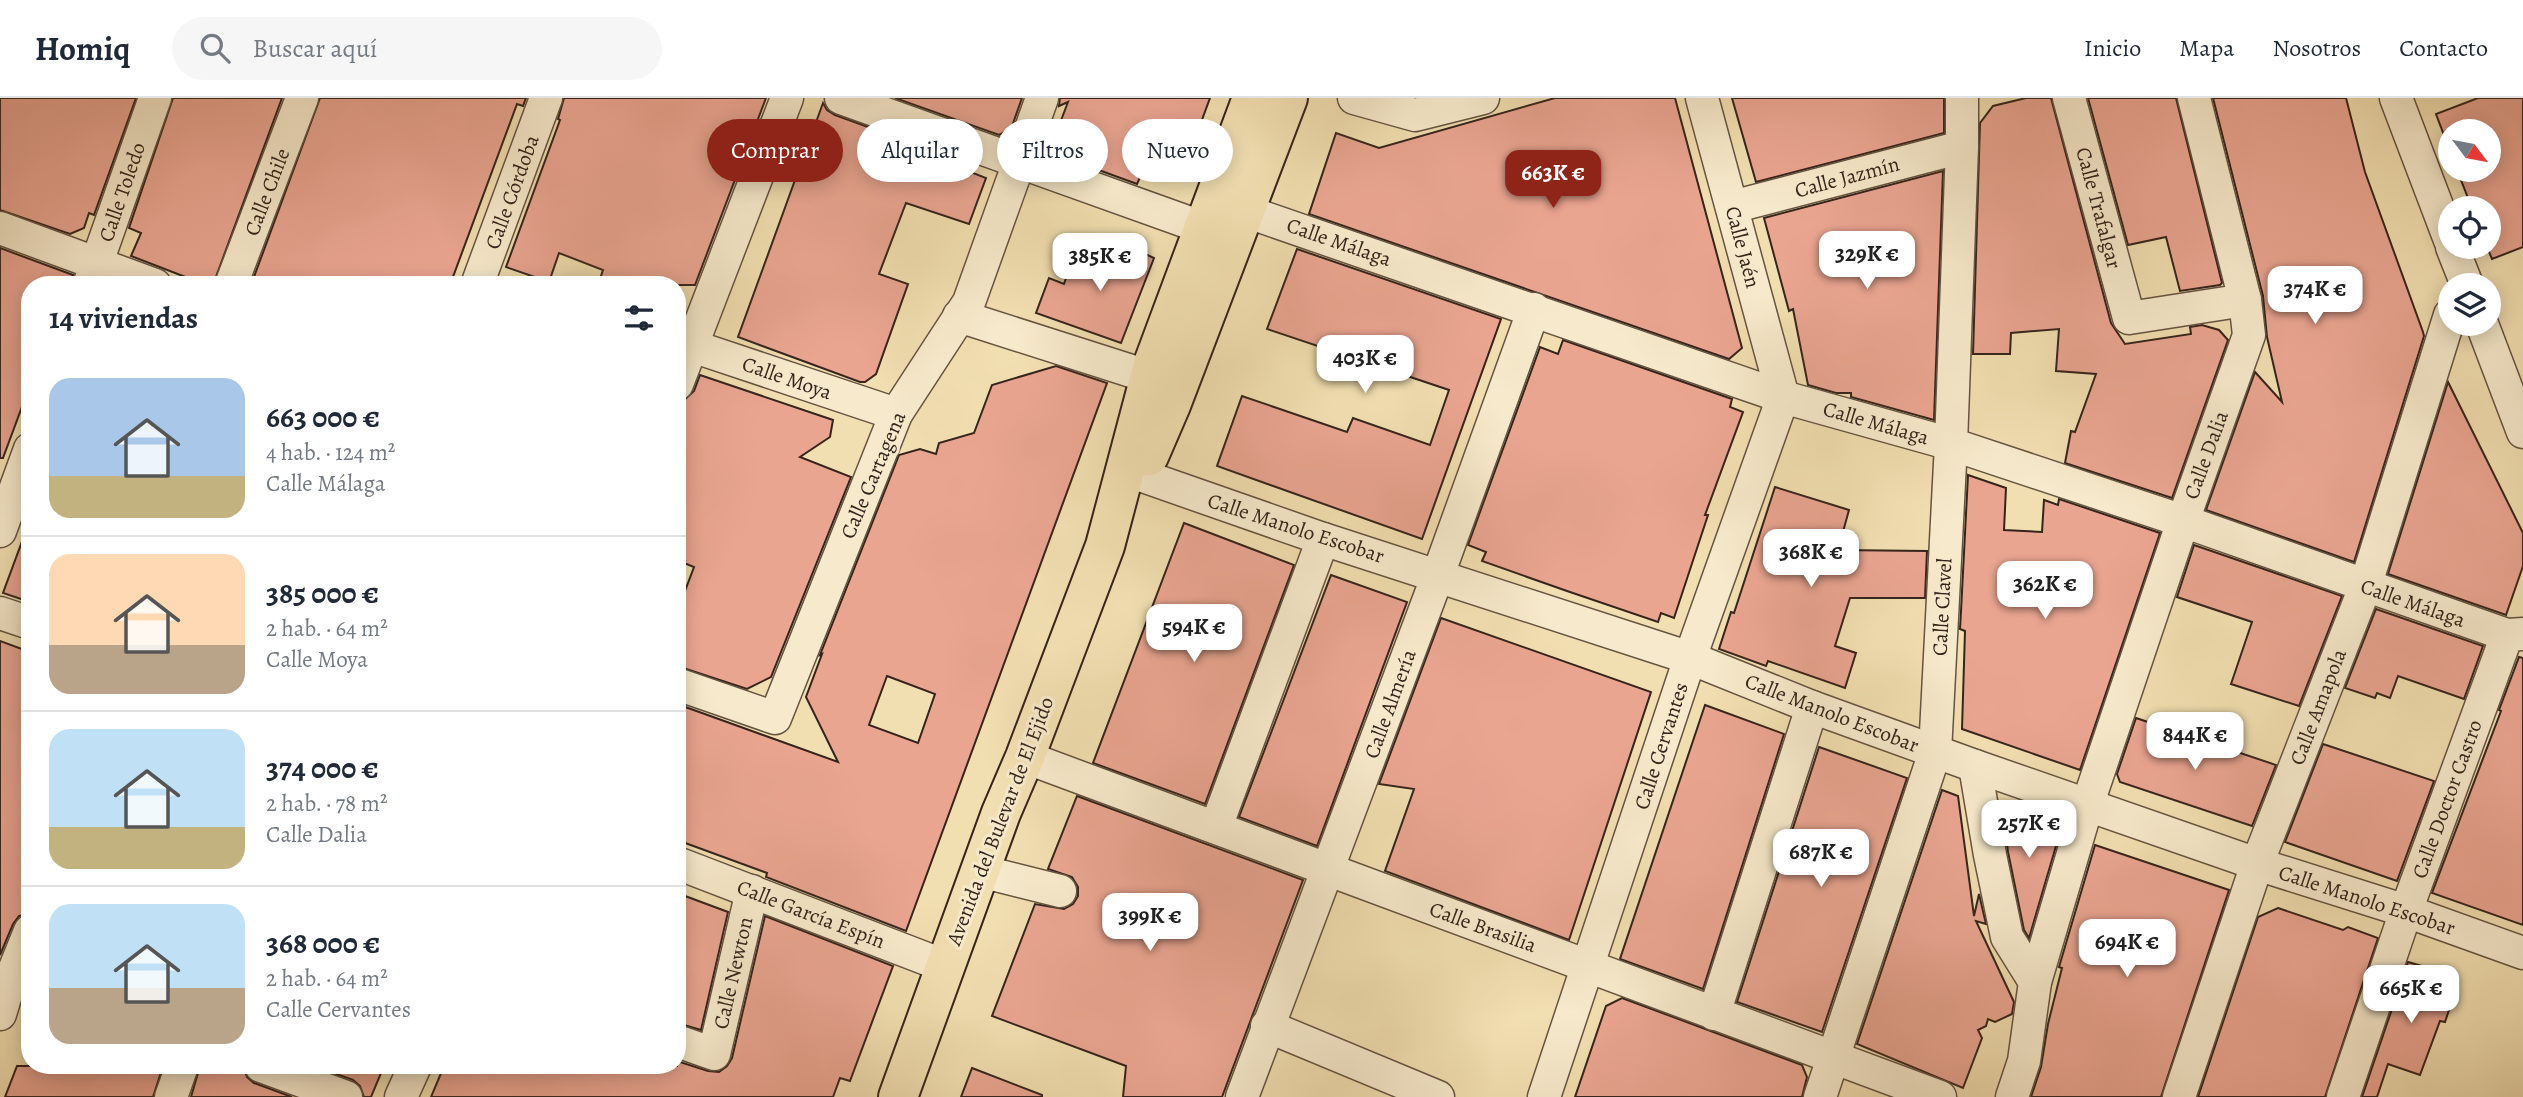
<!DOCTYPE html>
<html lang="es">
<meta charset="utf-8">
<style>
:root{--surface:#fff;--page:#f6f6f7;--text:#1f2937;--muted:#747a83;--line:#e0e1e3;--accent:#8f2418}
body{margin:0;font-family:Alegreya,serif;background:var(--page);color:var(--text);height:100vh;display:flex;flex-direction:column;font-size:26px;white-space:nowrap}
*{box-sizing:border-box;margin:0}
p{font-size:23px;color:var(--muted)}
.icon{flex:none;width:38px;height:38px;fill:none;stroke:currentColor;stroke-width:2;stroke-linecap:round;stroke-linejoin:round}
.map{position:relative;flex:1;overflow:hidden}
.drawer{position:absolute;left:21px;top:178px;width:665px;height:798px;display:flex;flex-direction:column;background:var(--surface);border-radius:28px;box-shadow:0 4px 18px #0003}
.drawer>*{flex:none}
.top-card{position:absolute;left:707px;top:21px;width:665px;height:63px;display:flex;gap:14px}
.needle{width:46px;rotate:122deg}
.tools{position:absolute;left:2438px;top:21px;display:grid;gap:14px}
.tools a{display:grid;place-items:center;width:63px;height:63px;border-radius:50%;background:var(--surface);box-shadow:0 4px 18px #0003;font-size:35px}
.price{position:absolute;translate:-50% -60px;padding:0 16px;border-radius:14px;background:#fff;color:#222;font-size:23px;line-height:46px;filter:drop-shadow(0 2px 4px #0008)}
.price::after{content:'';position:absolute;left:50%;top:42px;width:21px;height:16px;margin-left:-10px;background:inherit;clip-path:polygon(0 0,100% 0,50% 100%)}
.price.active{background:var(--accent);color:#fff}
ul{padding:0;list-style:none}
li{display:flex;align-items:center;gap:21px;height:175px;padding:0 28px}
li+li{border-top:2px solid var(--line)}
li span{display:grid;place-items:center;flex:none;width:196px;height:140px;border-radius:21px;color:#555}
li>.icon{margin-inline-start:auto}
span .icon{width:84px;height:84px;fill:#fffc;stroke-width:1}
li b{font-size:30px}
h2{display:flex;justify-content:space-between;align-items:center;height:84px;padding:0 28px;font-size:30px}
.chip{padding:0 24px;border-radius:32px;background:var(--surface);box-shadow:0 4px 18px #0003;font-size:24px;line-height:63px}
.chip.active{background:var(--accent);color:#fff}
header{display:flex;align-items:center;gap:42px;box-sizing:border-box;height:98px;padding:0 35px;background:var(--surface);border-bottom:2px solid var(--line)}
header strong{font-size:33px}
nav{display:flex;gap:38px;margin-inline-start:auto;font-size:24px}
.search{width:490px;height:63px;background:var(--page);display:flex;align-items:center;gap:18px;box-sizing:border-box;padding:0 24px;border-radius:38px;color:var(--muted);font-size:26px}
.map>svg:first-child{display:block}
.building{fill:#eaa591;stroke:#36241c;stroke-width:2;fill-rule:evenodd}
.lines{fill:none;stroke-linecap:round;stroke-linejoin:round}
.minor-casing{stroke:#655341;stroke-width:35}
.major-casing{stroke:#36241c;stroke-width:42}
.minor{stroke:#f7eacc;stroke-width:32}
.major{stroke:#f2dfb1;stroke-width:38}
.labels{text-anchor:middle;stroke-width:6;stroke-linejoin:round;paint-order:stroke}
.street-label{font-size:21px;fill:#36241c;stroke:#f7eacc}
</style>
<header>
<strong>Homiq</strong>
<div class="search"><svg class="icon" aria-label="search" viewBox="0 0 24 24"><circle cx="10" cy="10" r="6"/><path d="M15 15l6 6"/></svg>Buscar aquí</div>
<nav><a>Inicio</a><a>Mapa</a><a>Nosotros</a><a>Contacto</a></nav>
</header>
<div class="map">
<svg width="2523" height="999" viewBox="0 0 2523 999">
<rect width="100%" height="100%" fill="#f2dfb1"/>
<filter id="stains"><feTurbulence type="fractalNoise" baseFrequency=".00286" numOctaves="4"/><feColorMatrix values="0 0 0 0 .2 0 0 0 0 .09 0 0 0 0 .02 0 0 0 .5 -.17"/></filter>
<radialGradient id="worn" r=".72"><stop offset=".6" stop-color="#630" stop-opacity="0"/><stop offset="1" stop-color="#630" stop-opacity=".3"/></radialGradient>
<g class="building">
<polygon points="0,0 136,0 94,117 89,115 84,130 70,136 0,112"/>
<polygon points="173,0 282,0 213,187 206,187 131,158 141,135 129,130"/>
<polygon points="320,0 526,0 523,8 517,6 450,187 251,187"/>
<polygon points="564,0 766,0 695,187 598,187 603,172 559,155 549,184 506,169 560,22 558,21"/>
<polygon points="895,0 1022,0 1011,31 999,37"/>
<polygon points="1060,0 1210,0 1181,79 1146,66 1137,86 1049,54 1068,4 1059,8"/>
<polygon points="1555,0 1675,0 1742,250 1729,261 1309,116 1336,35 1379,50"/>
<polygon points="1732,0 1944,0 1944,35 1756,84"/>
<polygon points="2026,0 2051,0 2111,225 2125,246 2191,236 2190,229 2202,227 2219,232 2228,242 2172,400 2065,365 2071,333 2075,334 2096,276 2056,273 2059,231 2011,235 2010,256 1973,256 1980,25 1993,8"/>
<polygon points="2088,0 2176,0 2222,185 2220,187 2180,193 2166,139 2128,147"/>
<polygon points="2213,0 2346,0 2365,74 2423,234 2424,238 2354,464 2206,412 2255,274 2282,304 2267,239 2263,198"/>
<polygon points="2478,0 2523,0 2523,149 2492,161 2487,149 2488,110 2472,110 2457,72 2488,72 2488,33 2450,33 2450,53 2436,16"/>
<polygon points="823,5 827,12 835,17 954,60 945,64 986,80 969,126 906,105 879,176 908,186 876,276 865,284 860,284 738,239"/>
<polygon points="1943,73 1934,322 1851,299 1851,295 1836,295 1808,287 1793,211 1789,213 1764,120"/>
<polygon points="1106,138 1154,160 1121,245 1036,215 1049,180 1064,186 1069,171 1091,180"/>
<polygon points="0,150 73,177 71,187 30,187 30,287 3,360 0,360"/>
<polygon points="1297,151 1501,221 1422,441 1217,368 1242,298 1347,334 1353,320 1430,347 1449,292 1267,231"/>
<polygon points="1563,242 1732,301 1730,309 1743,314 1705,417 1708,417 1674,520 1661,515 1658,524 1567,493 1482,463 1486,454 1468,447 1540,249 1558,256"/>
<path d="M1056 268 1107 285 906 833 766 779 767 775 677 742V606L838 664 806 599 822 556 820 557 899 357 920 351 936 356 939 345 974 335 992 287ZM887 578 935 596 918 645 869 627Z"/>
<polygon points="700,277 833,322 830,339 800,359 851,379 771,579 747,591 677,568 677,514 694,469 677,462 677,318 683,303 694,293"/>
<polygon points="2448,284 2523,435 2523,468 2506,517 2388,476"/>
<polygon points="1968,377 2006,390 2004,432 2042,434 2044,402 2058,407 2059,401 2160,435 2080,672 1962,631 1965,533 1960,531 1961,513"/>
<polygon points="1775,389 1849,412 1838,452 1927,453 1925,500 1850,500 1835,548 1856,555 1845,590 1768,563 1766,568 1719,551 1731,514 1734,515"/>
<polygon points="1184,425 1294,467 1205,706 1093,665"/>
<polygon points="27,430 30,430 30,504 3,495"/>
<polygon points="2194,447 2342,498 2299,608 2231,586 2252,524 2177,499"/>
<polygon points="1331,477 1407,504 1317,748 1239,719"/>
<polygon points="2376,511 2483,548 2464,601 2398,578 2390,600 2377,595 2375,600 2345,590"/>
<polygon points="1441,520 1651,594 1569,842 1385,773 1414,691 1379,686"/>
<polygon points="0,543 30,554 30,815 19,818 13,826 0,857"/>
<polygon points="2519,559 2523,560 2523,827 2432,795 2501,613 2499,612"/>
<polygon points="1705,607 1784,636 1703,891 1620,861"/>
<polygon points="2136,620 2276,667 2252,728 2120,684 2117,676"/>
<polygon points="2323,646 2434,683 2397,783 2285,744"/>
<polygon points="1819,649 1907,680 1822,934 1737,904"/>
<polygon points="1942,692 1958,698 1974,818 1979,796 1986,826 1976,823 2014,904 2012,916 1995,924 1988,921 1986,928 1978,932 1982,940 1963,990 1857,946"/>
<polygon points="1077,698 1303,782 1222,999 1123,999 1126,968 992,918 1035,806 1064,811 1073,806 1078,798 1078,789 1072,779 1048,771"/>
<polygon points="2002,710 2061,731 2029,840 2024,832 2008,754"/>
<polygon points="2095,747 2229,792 2161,999 2031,999 2041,969 2048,926 2062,870 2059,869"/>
<polygon points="677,795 728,814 701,932 677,925"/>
<polygon points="2278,810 2343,832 2348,829 2378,840 2325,999 2198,999 2258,819"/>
<polygon points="765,818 893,868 850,983 840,980 833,999 431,999 444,968 677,968 677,963 708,973 719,974 727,968 732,960"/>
<polygon points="2408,864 2425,869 2422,876 2457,888 2445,924 2440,923 2420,977 2388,966 2377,999 2362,999"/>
<polygon points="1622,900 1802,967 1807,979 1802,999 1575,999 1606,908"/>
<polygon points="17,968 163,968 153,999 5,999"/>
<polygon points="200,968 243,968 247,979 254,985 292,999 191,999"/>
<polygon points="314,968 384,968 371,999 364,999 360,988 353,982"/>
<polygon points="972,970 1042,997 1042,999 961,999"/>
</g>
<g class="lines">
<defs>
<g id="minor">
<polyline points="841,0 1204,130"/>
<polyline points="1354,0 1415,17 1483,0"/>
<polyline points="1702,0 1783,299"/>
<polyline points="2069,0 2129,220 2245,202"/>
<polyline points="2396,0 2450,142"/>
<polyline points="1732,109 1962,49"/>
<polyline points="1245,113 1783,299 1951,346 2183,423 2507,537"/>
<polyline points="0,130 155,187"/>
<polyline points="2452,149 2467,187"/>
<polyline points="89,187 155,0"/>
<polyline points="231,187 302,0"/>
<polyline points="477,187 546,0"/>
<polyline points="959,218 1150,279"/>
<polyline points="2482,226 2523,334"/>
<polyline points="677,243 896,316"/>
<polyline points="677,286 787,0"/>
<polyline points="1150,338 1140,377 1323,441 1690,560 1812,609 1975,668 2257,766 2406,813 2523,855"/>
<polyline points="0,433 30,351"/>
<polyline points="0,515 30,525"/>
<polyline points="677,586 775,620 896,316 969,204 1042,0"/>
<polyline points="1025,659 1940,999"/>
<polyline points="1975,668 1990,757 2007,839 2035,884"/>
<polyline points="1216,729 1323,441"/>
<polyline points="677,765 945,868"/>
<polyline points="980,773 1060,793"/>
<polyline points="0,916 11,880 30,833"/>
<polyline points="1714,916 1812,609"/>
<polyline points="1267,928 1438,999"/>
<polyline points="677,943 714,956 752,793"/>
<polyline points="261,968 346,999"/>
<polyline points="171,999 182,968"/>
<polyline points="401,999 415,968"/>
<polyline points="1242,999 1438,477 1534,211"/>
<polyline points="1544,999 1690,560 1783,299"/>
<polyline points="1820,999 1935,654 1951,346 1962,49 1962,0"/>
<polyline points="2012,999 2024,963 2035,884 2087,708 2183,423 2249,237 2245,202 2194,0"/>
<polyline points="2179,999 2257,766 2365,489 2450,217"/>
<polyline points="2343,999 2406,813 2507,537 2523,536"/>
</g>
<g id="major">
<polyline points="1149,358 1171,307 1288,0"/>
<polyline points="898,999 1001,715 1025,659 1105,448 1154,263 1252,0"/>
</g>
</defs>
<use href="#minor" class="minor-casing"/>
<use href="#major" class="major-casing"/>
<use href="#minor" class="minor"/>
<use href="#major" class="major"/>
</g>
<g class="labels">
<g class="street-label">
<text transform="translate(1847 79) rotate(-15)" y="7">Calle Jazmín</text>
<text transform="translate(122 94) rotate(-71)" y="7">Calle Toledo</text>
<text transform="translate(267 94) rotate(-69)" y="7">Calle Chile</text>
<text transform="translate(512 94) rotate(-70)" y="7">Calle Córdoba</text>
<text transform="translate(2099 110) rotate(75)" y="7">Calle Trafalgar</text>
<text transform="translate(1339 144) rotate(19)" y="7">Calle Málaga</text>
<text transform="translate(1743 149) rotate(75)" y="7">Calle Jaén</text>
<text transform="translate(787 280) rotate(19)" y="7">Calle Moya</text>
<text transform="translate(1876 325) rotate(16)" y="7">Calle Málaga</text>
<text transform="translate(2206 357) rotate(-70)" y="7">Calle Dalia</text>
<text transform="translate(873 377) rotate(-67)" y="7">Calle Cartagena</text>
<text transform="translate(1296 430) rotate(18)" y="7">Calle Manolo Escobar</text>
<text transform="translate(2413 505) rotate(19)" y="7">Calle Málaga</text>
<text transform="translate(1942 509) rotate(-87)" y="7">Calle Clavel</text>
<text transform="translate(1390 606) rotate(-70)" y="7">Calle Almería</text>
<text transform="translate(2318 609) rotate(-69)" y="7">Calle Amapola</text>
<text transform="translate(1832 615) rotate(21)" y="7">Calle Manolo Escobar</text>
<text transform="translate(1661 648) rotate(-72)" y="7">Calle Cervantes</text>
<text transform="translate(2447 701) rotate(-70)" y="7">Calle Doctor Castro</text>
<text transform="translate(1000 723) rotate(-69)" y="7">Avenida del Bulevar de El Ejido</text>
<text transform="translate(2367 802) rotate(18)" y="7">Calle Manolo Escobar</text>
<text transform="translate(811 816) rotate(21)" y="7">Calle García Espín</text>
<text transform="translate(1483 829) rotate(20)" y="7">Calle Brasilia</text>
<text transform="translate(733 875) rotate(-77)" y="7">Calle Newton</text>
</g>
</g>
<rect width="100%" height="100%" filter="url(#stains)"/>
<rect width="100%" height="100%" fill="url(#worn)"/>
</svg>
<div class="tools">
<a><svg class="needle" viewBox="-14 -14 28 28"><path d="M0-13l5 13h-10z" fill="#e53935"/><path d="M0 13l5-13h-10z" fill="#747a83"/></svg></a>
<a><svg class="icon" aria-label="locate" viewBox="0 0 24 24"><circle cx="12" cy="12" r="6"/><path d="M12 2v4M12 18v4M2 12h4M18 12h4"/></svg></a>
<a><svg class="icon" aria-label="layers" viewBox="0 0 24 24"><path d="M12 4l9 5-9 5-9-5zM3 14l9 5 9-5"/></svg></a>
</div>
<b class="price active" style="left:1553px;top:112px">663K €</b>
<b class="price" style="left:1867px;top:193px">329K €</b>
<b class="price" style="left:1100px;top:195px">385K €</b>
<b class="price" style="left:2315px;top:228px">374K €</b>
<b class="price" style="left:1365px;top:297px">403K €</b>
<b class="price" style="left:1811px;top:491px">368K €</b>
<b class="price" style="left:2045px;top:523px">362K €</b>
<b class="price" style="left:1194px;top:566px">594K €</b>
<b class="price" style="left:2195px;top:674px">844K €</b>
<b class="price" style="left:2029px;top:762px">257K €</b>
<b class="price" style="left:1821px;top:791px">687K €</b>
<b class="price" style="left:1150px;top:855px">399K €</b>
<b class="price" style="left:2127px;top:881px">694K €</b>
<b class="price" style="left:2411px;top:927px">665K €</b>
<div class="top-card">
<a class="chip active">Comprar</a>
<a class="chip">Alquilar</a>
<a class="chip">Filtros</a>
<a class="chip">Nuevo</a>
</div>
<section class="drawer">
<h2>14 viviendas<svg class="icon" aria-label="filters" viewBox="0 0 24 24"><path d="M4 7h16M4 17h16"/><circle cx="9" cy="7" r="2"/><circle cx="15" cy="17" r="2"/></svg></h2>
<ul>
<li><span style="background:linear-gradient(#a9c7e8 70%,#c2b280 0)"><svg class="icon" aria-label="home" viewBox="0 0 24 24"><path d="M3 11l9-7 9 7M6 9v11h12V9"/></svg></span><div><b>663 000 €</b><p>4 hab. · 124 m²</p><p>Calle Málaga</p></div></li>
<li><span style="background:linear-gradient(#ffd9b3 65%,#b9a48a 0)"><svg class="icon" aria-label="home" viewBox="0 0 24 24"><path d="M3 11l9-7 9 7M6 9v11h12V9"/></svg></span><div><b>385 000 €</b><p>2 hab. · 64 m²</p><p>Calle Moya</p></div></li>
<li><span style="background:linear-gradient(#bfe0f5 70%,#c2b280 0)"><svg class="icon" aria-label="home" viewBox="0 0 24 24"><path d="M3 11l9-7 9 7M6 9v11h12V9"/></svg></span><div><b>374 000 €</b><p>2 hab. · 78 m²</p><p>Calle Dalia</p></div></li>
<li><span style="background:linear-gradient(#bfe0f5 60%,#b9a48a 0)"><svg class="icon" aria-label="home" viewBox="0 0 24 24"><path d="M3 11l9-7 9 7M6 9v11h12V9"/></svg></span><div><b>368 000 €</b><p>2 hab. · 64 m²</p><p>Calle Cervantes</p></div></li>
</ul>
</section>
</div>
